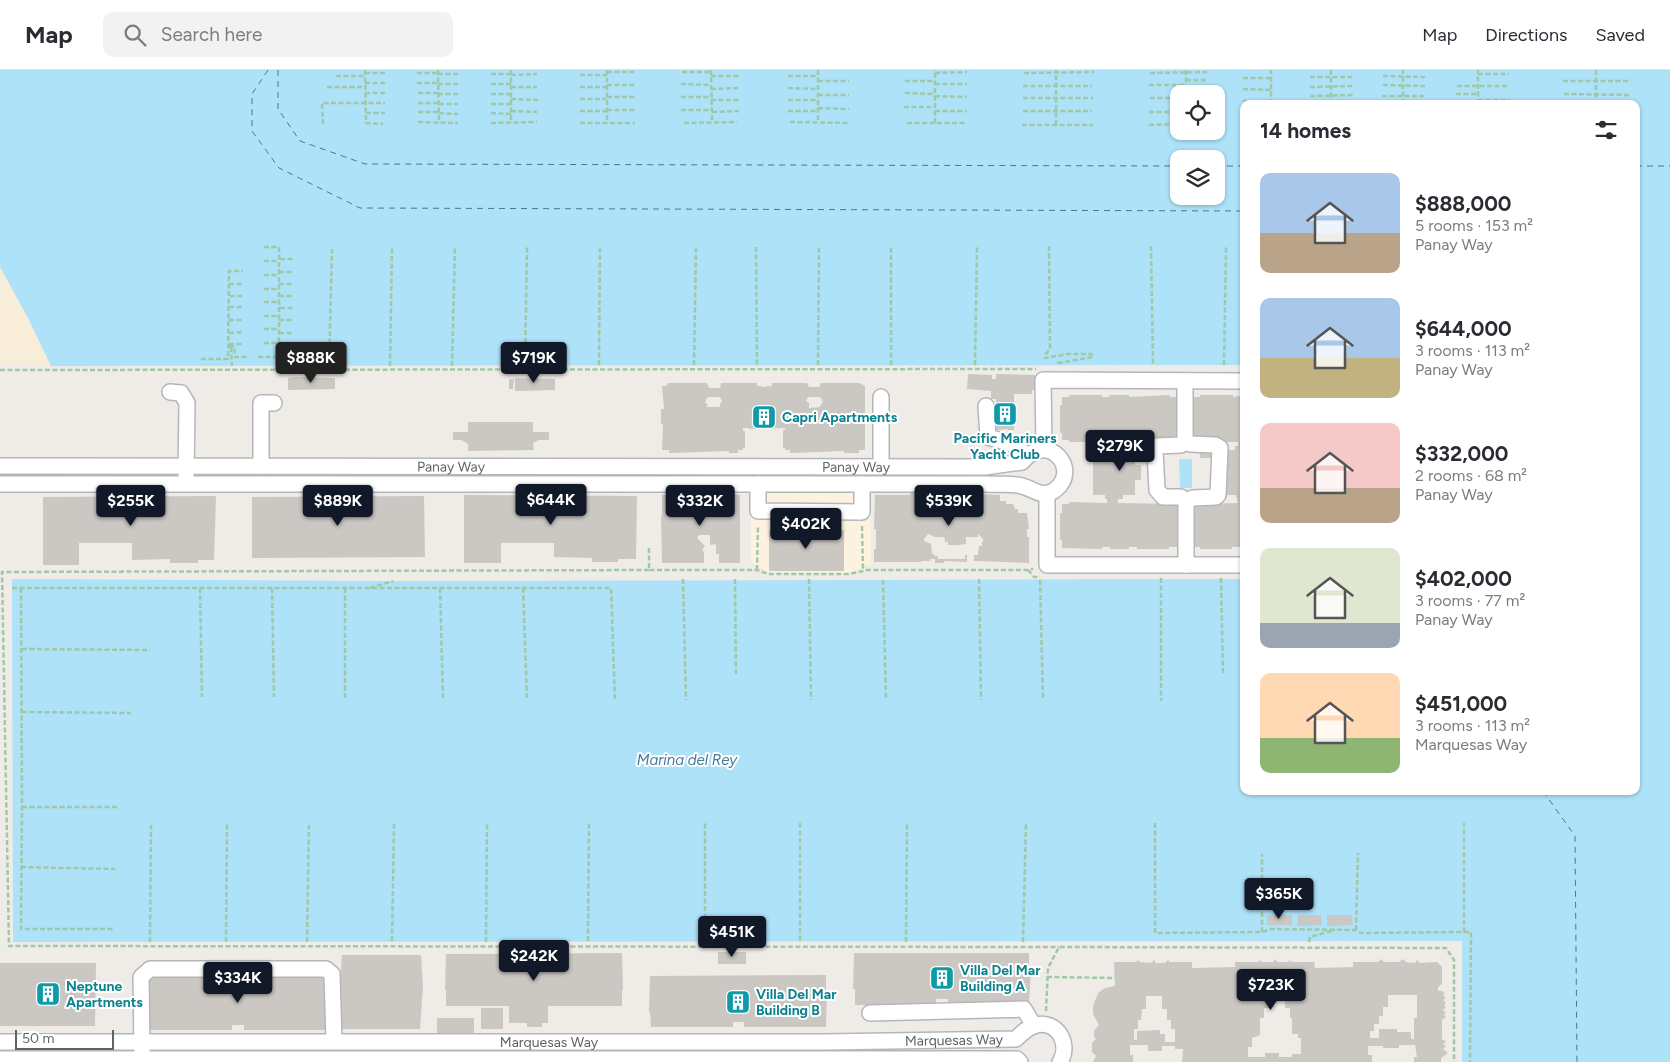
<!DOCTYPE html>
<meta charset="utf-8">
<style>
:root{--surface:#fff;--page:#f2f2f3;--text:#2b2b33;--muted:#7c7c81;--line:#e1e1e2;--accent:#111827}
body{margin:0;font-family:Figtree,sans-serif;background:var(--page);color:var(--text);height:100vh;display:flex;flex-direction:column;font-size:19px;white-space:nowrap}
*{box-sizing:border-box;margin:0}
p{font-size:16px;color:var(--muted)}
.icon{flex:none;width:28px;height:28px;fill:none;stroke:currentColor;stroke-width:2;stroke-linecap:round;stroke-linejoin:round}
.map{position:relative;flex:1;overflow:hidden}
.details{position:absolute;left:1240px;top:30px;width:400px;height:695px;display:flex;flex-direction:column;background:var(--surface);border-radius:10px;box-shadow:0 1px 4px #0004}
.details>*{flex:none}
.tools{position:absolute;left:1170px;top:15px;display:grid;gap:10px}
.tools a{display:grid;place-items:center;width:55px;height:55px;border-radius:10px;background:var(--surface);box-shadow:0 1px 4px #0004;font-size:25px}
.scale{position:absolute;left:15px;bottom:12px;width:99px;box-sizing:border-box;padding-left:5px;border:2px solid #5e6366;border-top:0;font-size:14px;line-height:18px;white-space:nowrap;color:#5e6366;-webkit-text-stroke:4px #fff;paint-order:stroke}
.price{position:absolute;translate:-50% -42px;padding:0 11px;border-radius:5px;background:var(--accent);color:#fff;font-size:16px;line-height:32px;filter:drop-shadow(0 1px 2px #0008)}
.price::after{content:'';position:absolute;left:50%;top:30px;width:15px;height:11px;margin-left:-8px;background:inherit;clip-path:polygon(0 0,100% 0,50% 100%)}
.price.selected{background:#222;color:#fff}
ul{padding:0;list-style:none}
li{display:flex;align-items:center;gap:15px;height:125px;padding:0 20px}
li span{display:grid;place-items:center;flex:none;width:140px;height:100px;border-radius:10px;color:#555}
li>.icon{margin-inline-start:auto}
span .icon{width:60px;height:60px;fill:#fffc;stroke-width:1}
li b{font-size:21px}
h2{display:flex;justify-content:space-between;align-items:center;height:60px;padding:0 20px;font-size:21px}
header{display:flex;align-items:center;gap:30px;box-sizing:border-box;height:70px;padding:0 25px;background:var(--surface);border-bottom:1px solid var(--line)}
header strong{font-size:24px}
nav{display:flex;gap:28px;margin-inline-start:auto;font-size:18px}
.search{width:350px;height:45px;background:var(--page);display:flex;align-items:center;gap:12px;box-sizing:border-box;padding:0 18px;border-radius:10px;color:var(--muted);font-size:19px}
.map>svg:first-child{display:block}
.commercial{fill:#fcf2df}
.sand{fill:#f8edd9}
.water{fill:#ade2f9;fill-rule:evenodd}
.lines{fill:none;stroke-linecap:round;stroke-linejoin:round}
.ferry{stroke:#43799a;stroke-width:1;stroke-dasharray:6 5;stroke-linecap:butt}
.building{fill:#cbc7c3;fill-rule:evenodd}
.minor-casing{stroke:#b4b7ba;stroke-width:18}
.path{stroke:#a0c8a6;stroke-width:2.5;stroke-dasharray:5 2.5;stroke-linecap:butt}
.minor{stroke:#fff;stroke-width:15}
.labels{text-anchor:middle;stroke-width:4;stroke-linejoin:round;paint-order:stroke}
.culture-label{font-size:14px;font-weight:bold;fill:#0d838f;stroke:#fff;text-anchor:start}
.street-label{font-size:14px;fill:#5e6366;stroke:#fff}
.water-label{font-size:15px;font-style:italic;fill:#43799a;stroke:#fff}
</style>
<header>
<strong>Map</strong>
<div class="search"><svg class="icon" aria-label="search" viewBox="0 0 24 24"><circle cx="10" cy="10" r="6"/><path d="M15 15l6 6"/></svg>Search here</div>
<nav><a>Map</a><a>Directions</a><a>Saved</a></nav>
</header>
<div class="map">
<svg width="1670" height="992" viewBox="0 0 1670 992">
<rect width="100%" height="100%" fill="#efece7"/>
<polygon class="commercial" points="751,423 871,423 871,494 848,503 768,502 751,492"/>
<polygon class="sand" points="0,197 28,248 51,296 0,296"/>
<g class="water">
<path d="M0 0H1670V992H1462V871L13 872 12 509 393 511 1244 509V721H1636V34H1244V295L51 296 28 248 0 197ZM1179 24H1216V61H1179ZM1179 89H1216V126H1179Z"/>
<polygon points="1179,389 1192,389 1192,418 1180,418"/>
</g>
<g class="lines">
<g class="ferry">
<polyline points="268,0 252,24 252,61 279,98 360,138 1244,141"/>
<polyline points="278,0 278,39 300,71 365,94 1179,96"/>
<polyline points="1216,96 1244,96"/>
<polyline points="1636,96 1670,96"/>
<polyline points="1543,721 1575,766 1577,992"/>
</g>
</g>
<g class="building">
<polygon points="968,304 992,305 992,309 996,309 996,304 1035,305 1035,320 1032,320 1032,324 1014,324 1014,360 1008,360 1008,359 996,360 996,329 991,329 991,321 967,319"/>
<polygon points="295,307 335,308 335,319 288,320 288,308"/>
<polygon points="515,308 555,309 555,320 515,321"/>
<polygon points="509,309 514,309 513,319 509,319"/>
<path d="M668 313H707L709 318H720L721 313H757V316H762V317L772 316V313H807L809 317H819L821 313H859L865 316V380H859V383H844V381L790 383V380H785V378H783V360H785V358L749 359V358H743V361H745V378H743V380H738V383H729V381L669 383V380H662L663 354H661V339H664L662 316H666ZM708 327H720L722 331 720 334V337H706L708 335 705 332ZM808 327H820L823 332 820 336 821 337 809 338V333L806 331Z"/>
<polygon points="1069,325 1102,325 1102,327 1109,327 1109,325 1129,325 1129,327 1170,325 1170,327 1181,327 1181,370 1177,372 1118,372 1118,376 1123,376 1123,380 1135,380 1135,395 1141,395 1141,410 1135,410 1135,425 1123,425 1123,429 1118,429 1118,433 1181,434 1181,477 1169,477 1169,479 1137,479 1137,477 1129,477 1129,479 1110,479 1110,477 1102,477 1102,479 1062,478 1062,470 1060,470 1060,443 1062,443 1062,434 1069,434 1069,432 1107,433 1107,429 1105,429 1105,425 1093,425 1093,380 1105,380 1105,376 1107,376 1107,372 1069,372 1069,370 1062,370 1062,363 1060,363 1060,335 1062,335 1062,327 1069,327"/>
<polygon points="1200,325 1233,325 1233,327 1244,325 1244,479 1240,479 1240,477 1232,477 1232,479 1200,479 1200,477 1194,477 1194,470 1191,470 1192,434 1238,433 1236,425 1223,425 1223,380 1235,380 1235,376 1238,376 1238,372 1200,372 1193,370 1193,362 1191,362 1192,327 1200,327"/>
<polygon points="468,352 533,352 533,362 549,362 549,370 539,370 533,373 534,380 468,381 468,374 461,370 453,370 453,362 468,362"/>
<rect x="1200" y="380" width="11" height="8"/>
<polygon points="692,423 692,425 707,423 740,425 740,493 719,493 719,484 716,484 716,474 710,475 710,465 699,465 697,468 705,476 702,480 704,482 704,493 662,493 661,445 663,445 662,444 662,425"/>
<polygon points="910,423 919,423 919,425 926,425 926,423 934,423 934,425 941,425 941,423 1000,425 1000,431 1006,431 1006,434 1013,434 1015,439 1018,439 1018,443 1027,443 1029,459 1027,459 1027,467 1029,467 1029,493 974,491 974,485 978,485 979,476 982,476 982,472 983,472 983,469 978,464 978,467 966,467 966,474 959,475 948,475 948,472 945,472 945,469 943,467 935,467 928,464 924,469 924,471 931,474 932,483 935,486 938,486 938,489 965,489 965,485 967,485 967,492 944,491 944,493 935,493 935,489 930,489 930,491 921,491 921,492 874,492 874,479 876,479 876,459 874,459 875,425 910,425"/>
<polygon points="464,425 637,426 636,489 618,489 618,492 592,492 592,488 554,487 554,473 501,473 501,493 464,493"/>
<polygon points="216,426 214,490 198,490 198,493 170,493 170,489 132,490 132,473 79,473 79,495 43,495 43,427"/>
<polygon points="424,426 425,487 252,488 252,427"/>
<rect x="769" y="460" width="75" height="41"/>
<rect x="1267" y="845" width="25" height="10"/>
<polygon points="1298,845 1321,845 1322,855 1297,856"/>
<polygon points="1327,845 1352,845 1353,855 1327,856"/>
<rect x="718" y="882" width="28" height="12"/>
<polygon points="622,883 623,920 622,920 622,936 548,936 548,953 542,953 542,957 527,957 527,953 509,953 509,936 446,936 446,920 445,920 446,884"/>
<polygon points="854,883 1029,883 1029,898 1031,898 1029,934 948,935 948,929 936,929 936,935 855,935 855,919 853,919"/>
<polygon points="342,885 421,885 423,916 420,959 342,959 339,931"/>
<path d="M1275 889 1278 892H1288L1290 890 1291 892H1314L1315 898 1353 897V892H1378L1381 889 1384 892H1399L1403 889 1406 892 1415 893 1417 890 1420 893 1437 892 1442 897V914L1438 917V921H1442L1445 923 1443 925 1446 928 1443 930 1446 933 1444 935 1446 937 1443 940 1446 943 1444 945 1446 947 1442 950V969L1446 972 1443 974 1446 976 1443 979 1448 983 1441 988V992H1414V987H1417L1415 975H1399V978H1383V976H1368V985H1372V992H1182L1183 979H1175V976H1162V981H1148V975H1130V985H1133V992H1093L1096 986 1092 982V973L1096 969 1094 967V961L1099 955 1093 944V936L1098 923 1105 918 1115 916 1114 892H1136L1138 890 1140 892 1151 893 1154 890 1156 893H1165L1168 890 1170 892H1192V898L1235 897V892H1258L1259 890 1262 892H1273ZM1269 925H1285V938H1290V948H1292V964H1298V968H1301V984H1292V987H1279V983H1265V987H1248V977H1252V968L1260 965V948H1264V938H1269ZM1388 925H1417V948H1414V969H1411V962H1397V959H1379V968H1370V961H1374V954H1379V946H1383V937H1388ZM1146 926H1162V939H1167V950H1171V959H1175V972H1165V964H1160V960L1137 961V970H1134V959H1138V950H1141L1142 939H1146Z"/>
<polygon points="0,893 96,893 95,956 0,956"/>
<polygon points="826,905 826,922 827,922 826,957 744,957 744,952 733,952 733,957 651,957 650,942 649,942 650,906"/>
<polygon points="150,908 325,908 327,945 326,945 326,960 244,960 244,955 232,955 232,960 150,960 150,945 148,945"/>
<rect x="481" y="938" width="22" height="21"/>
<rect x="437" y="948" width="37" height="15"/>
</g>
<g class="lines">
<defs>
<g id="minor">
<polyline points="1185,311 1185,371 1181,375 1157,376 1155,381 1157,420 1163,427 1181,427 1186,431 1186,495"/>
<polyline points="170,322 181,323 187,333 186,407"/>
<polyline points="986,336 988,367 1012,374 1027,385"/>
<polyline points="1185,370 1190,374 1215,375 1220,378 1218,425 1216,427 1193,428 1186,431"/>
<polyline points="1044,379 1043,310 1244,311"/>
<path id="s1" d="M0 396 985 397 1022 392C1047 360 1082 399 1055 420 1042 429 1034 419 1022 416 1012 413 998 415 987 414H0"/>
<polyline points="261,396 261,333 274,333"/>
<polyline points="881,396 881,327"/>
<polyline points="758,414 758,441 862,442 862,414"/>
<polyline points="1047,423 1047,495 1244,495"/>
<polyline points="870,943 1024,939 1034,956"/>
<path id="s2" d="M0 972H825L1016 969C1022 963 1028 957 1036 955 1058 950 1071 975 1060 992"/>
<polyline points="142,981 141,907 150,899 326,899 332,904 334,971"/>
<polyline points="0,989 1017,989 1020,992"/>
</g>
</defs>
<use href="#minor" class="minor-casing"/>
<g class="path">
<polyline points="365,0 366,53 383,54"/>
<polyline points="438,0 439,53"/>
<polyline points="511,0 511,53"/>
<polyline points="607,0 607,53"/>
<polyline points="711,0 712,52"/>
<polyline points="818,0 818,52"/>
<polyline points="1186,0 1186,24"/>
<polyline points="1331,0 1331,34"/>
<polyline points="1596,0 1596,34"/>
<polyline points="607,2 635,2"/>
<polyline points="682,2 711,2"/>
<polyline points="365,3 385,3"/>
<polyline points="417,3 438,3"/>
<polyline points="935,3 967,2"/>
<polyline points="1024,3 1094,2"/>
<polyline points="1150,3 1207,2"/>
<polyline points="438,4 458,4"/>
<polyline points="491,4 511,4"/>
<polyline points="1478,4 1509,4"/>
<polyline points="511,5 537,4"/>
<polyline points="580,5 607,5"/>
<polyline points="336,6 365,6"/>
<polyline points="711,6 740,6"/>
<polyline points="788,6 818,6"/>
<polyline points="1383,6 1425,7"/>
<polyline points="1310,7 1352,7"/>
<polyline points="1243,8 1271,8"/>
<polyline points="1186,10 1207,10"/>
<polyline points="818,11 849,11"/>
<polyline points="905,11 935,11"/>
<polyline points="1563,11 1631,11"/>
<polyline points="365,13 385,13"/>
<polyline points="417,13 438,13"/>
<polyline points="438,14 458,14"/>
<polyline points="491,14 511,14"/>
<polyline points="681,14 711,15"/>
<polyline points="935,14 967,14"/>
<polyline points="607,15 635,15"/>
<polyline points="1149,15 1186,15"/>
<polyline points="1383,15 1425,16"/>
<polyline points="1023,16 1092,16"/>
<polyline points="1457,16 1509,16"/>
<polyline points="327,17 365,17"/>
<polyline points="511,17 537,17"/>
<polyline points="580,17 607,17"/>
<polyline points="1310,17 1352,16"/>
<polyline points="788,18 817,19"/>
<polyline points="711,19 739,18"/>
<polyline points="1186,19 1207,19"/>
<polyline points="1243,19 1271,20"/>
<polyline points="365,23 385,23"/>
<polyline points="418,23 438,23"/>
<polyline points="905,23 935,24"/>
<polyline points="438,24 458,24"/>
<polyline points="491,24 511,24"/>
<polyline points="1456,24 1477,24"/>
<polyline points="1564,24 1631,25"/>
<polyline points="818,25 849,25"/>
<polyline points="935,26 967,27"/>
<polyline points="1310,26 1353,25"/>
<polyline points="1382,26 1424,26"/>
<polyline points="607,27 635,27"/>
<polyline points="681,27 711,27"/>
<polyline points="1023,28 1093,28"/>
<polyline points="1150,28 1179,28"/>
<polyline points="511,29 538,30"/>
<polyline points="580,29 606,29"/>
<polyline points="711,30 739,30"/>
<polyline points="788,30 818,30"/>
<polyline points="1478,30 1509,30"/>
<polyline points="1243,31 1271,32"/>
<polyline points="418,33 439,33"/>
<polyline points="439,34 458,34"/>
<polyline points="491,34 511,34"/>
<polyline points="1271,34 1271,0"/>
<polyline points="1403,34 1403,0"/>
<polyline points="1478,34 1478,0"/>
<polyline points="904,37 935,37"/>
<polyline points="818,38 849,39"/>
<polyline points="607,40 635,40"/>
<polyline points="681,40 712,40"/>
<polyline points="511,41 537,42"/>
<polyline points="580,41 607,41"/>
<polyline points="788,41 818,41"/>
<polyline points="935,41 967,41"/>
<polyline points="1023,41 1092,41"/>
<polyline points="418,42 439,42"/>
<polyline points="712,42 739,41"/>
<polyline points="1149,42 1179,42"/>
<polyline points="366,43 385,43"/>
<polyline points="439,43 458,44"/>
<polyline points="491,43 511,44"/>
<polyline points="1243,43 1244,43"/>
<polyline points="418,52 458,53"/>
<polyline points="790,52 848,53"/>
<polyline points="491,53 537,52"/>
<polyline points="580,53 635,53"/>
<polyline points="684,53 737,52"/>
<polyline points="907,53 967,53"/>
<polyline points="935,53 935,0"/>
<polyline points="323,54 322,33 385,33"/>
<polyline points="1022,55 1093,55"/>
<polyline points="1056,55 1056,0"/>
<polyline points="1149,55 1179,54"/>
<polyline points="1243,55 1244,55"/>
<polyline points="1049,176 1050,279 1045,285 1045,288 1068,284 1092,284 1093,287 1058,293 1058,295"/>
<polyline points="1151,176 1153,294"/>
<polyline points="264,177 279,177 279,296"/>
<polyline points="756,177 757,295"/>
<polyline points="280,189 293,189"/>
<polyline points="264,191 279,191"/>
<polyline points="279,202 293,202"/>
<polyline points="264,205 279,205"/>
<polyline points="229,214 243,214"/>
<polyline points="279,214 294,214"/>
<polyline points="264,219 279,219"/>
<polyline points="230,226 243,226"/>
<polyline points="279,226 294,226"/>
<polyline points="264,232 279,232"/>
<polyline points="229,237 243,237"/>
<polyline points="280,238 293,238"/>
<polyline points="264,246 279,246"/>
<polyline points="229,250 243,250"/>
<polyline points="279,250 294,250"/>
<polyline points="264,259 279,259"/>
<polyline points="229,263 243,262"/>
<polyline points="279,263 294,263"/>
<polyline points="264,273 279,273"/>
<polyline points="229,274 243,274"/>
<polyline points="279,275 294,275"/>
<polyline points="229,276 234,276 235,287 247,287"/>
<polyline points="231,277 232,296"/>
<polyline points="258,287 278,287"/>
<polyline points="283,288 299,287"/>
<polyline points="201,289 228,289 229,201 243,201"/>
<polyline points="525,295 527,177"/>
<polyline points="599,295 600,177"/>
<polyline points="694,295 696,178"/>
<polyline points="818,295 819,178"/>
<polyline points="891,295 891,178"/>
<polyline points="975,295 977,177"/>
<polyline points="1224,295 1226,177"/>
<polyline points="329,296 332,179"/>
<polyline points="390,296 392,178"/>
<polyline points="452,296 455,177"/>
<polyline points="0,300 1036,299"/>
<polyline points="862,456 863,501"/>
<polyline points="649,478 649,500 757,500 768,504 849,504 868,500 1028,500 1033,499"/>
<polyline points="649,500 2,502 9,876 1059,877"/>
<polyline points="757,500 758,455"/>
<polyline points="1028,500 1034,507 1040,507"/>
<polyline points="1161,508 1161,631"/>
<polyline points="1221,508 1223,603"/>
<polyline points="683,509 686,630"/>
<polyline points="735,509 736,606"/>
<polyline points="809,509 811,630"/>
<polyline points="979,509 981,630"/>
<polyline points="883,510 886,629"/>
<polyline points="1040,510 1043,630"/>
<polyline points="12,518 611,518 615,630"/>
<polyline points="21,518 22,737 21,859 114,859"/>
<polyline points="200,518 202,627"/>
<polyline points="272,518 274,627"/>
<polyline points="345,518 345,628"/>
<polyline points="370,518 393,511"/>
<polyline points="440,518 443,628"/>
<polyline points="523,518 527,628"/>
<polyline points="22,579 150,580"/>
<polyline points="22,642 131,643"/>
<polyline points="22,737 117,737"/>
<polyline points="800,753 800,871"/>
<polyline points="1155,753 1155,863 1262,862 1271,859 1356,860 1361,863 1464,862 1464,753"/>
<polyline points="21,797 115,799"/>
<polyline points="1356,860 1358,783"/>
<polyline points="1262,862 1262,784"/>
<polyline points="1464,862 1471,862 1470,992"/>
<polyline points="392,871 394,754"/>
<polyline points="588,871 589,754"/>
<polyline points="705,871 705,753"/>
<polyline points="150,872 151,755"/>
<polyline points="226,872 227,754"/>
<polyline points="307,872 309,755"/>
<polyline points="486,872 487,754"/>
<polyline points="906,872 907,754"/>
<polyline points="1023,872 1026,753"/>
<polyline points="1309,872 1310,867 1335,860"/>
<polyline points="1047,907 1115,908"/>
<polyline points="1046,941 1048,898 1059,877 1446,878 1454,890 1454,992"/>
</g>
<use href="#minor" class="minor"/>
</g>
<defs>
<symbol id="building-square" viewBox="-11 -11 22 22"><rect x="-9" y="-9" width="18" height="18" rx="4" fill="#0f9aa8" stroke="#fff"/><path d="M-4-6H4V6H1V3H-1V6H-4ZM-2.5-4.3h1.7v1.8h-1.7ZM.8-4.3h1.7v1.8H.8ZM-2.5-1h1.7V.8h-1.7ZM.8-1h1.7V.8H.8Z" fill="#fff"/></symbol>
</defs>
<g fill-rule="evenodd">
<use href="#building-square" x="991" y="330" width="28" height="28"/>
<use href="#building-square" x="750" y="333" width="28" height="28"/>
<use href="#building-square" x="928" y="894" width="28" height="28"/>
<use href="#building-square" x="34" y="910" width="28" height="28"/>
<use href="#building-square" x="724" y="918" width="28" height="28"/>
</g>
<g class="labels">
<g class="culture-label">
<text x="782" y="352">Capri Apartments</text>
<text x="1005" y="373" text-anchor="middle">Pacific Mariners<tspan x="1005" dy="16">Yacht Club</tspan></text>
<text x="960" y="905">Villa Del Mar<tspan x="960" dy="16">Building A</tspan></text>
<text x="66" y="921">Neptune<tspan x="66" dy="16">Apartments</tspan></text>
<text x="756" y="929">Villa Del Mar<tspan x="756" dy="16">Building B</tspan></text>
</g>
<g class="street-label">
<text dy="5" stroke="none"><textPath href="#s1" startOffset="451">Panay Way</textPath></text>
<text dy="5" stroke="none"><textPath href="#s1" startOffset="856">Panay Way</textPath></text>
<text dy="5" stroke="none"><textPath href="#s2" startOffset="954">Marquesas Way</textPath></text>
<text dy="5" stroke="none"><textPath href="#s2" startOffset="549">Marquesas Way</textPath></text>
</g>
<g class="water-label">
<text x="687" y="695">Marina del Rey</text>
</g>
</g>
</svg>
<div class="tools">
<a><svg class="icon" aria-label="locate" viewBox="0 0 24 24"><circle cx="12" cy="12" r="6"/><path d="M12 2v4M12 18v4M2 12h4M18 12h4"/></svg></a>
<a><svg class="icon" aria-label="layers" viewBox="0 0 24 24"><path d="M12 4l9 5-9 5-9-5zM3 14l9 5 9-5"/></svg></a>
</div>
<div class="scale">50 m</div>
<b class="price selected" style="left:311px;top:314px">$888K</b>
<b class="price" style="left:534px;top:314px">$719K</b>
<b class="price" style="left:1120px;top:402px">$279K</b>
<b class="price" style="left:551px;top:456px">$644K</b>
<b class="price" style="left:131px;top:457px">$255K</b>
<b class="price" style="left:338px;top:457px">$889K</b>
<b class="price" style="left:700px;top:457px">$332K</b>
<b class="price" style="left:949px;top:457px">$539K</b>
<b class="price" style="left:806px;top:480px">$402K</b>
<b class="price" style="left:1279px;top:850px">$365K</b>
<b class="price" style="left:732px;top:888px">$451K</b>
<b class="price" style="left:534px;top:912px">$242K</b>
<b class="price" style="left:238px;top:934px">$334K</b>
<b class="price" style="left:1271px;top:941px">$723K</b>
<section class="details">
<h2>14 homes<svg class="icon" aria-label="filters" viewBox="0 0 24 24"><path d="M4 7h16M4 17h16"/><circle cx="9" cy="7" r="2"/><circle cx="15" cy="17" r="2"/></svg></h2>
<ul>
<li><span style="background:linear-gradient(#a9c7e8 60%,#b9a48a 0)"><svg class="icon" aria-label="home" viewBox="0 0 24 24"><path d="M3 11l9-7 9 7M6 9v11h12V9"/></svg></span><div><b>$888,000</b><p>5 rooms · 153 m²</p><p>Panay Way</p></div></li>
<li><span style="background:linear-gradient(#a9c7e8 60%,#c2b280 0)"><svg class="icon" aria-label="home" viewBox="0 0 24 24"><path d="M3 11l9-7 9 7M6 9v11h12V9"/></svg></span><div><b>$644,000</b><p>3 rooms · 113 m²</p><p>Panay Way</p></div></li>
<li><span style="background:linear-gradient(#f6c9c9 65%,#b9a48a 0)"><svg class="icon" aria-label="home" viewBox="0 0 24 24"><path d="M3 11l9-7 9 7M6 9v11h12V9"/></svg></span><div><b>$332,000</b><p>2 rooms · 68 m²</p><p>Panay Way</p></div></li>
<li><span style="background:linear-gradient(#dfe7d0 75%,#9aa5b1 0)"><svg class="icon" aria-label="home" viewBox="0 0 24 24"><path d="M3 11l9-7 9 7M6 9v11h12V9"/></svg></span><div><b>$402,000</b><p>3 rooms · 77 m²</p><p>Panay Way</p></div></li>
<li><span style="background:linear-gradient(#ffd9b3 65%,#8fb573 0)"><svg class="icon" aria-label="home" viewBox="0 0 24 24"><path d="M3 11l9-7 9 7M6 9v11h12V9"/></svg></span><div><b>$451,000</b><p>3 rooms · 113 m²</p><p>Marquesas Way</p></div></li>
</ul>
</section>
</div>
